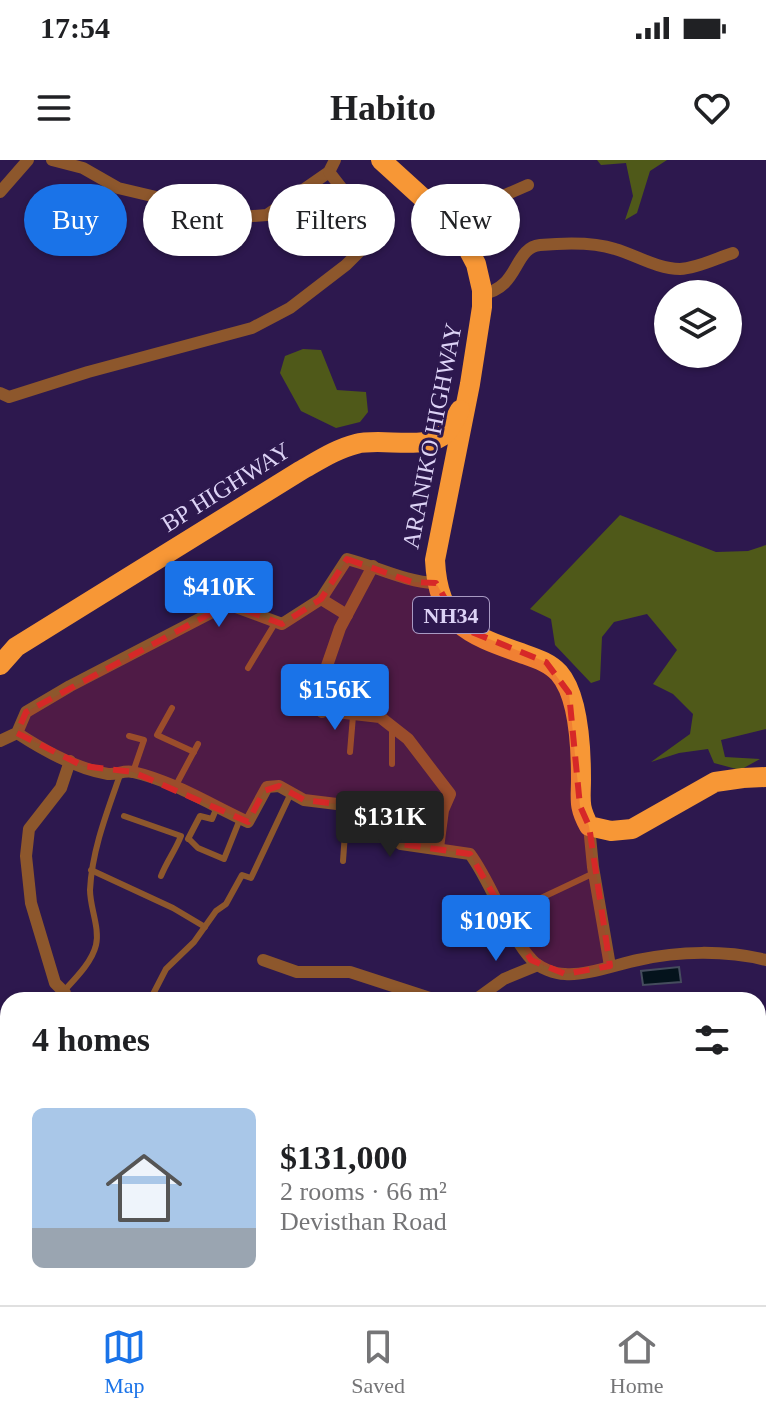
<!DOCTYPE html>
<meta charset="utf-8">
<style>
:root{--surface:#fff;--page:#f2f2f2;--text:#202124;--muted:#757577;--line:#e0e0e0;--accent:#1a73e8}
body{margin:0;font-family:Georgia,serif;background:var(--page);color:var(--text);height:100vh;display:flex;flex-direction:column;font-size:30px;white-space:nowrap}
*{box-sizing:border-box;margin:0}
p{font-size:26px;color:var(--muted)}
.icon{flex:none;width:44px;height:44px;fill:none;stroke:currentColor;stroke-width:2;stroke-linecap:round;stroke-linejoin:round}
.map{position:relative;flex:1;overflow:hidden}
.side{position:absolute;left:0px;top:832px;width:766px;height:314px;display:flex;flex-direction:column;background:var(--surface);border-radius:24px 24px 0 0;box-shadow:0 2px 6px #0004}
.side>*{flex:none}
.banner{position:absolute;left:24px;top:24px;width:718px;height:72px;display:flex;gap:16px}
.buttons{position:absolute;left:654px;top:120px;display:grid;gap:16px}
.buttons a{display:grid;place-items:center;width:88px;height:88px;border-radius:50%;background:var(--surface);box-shadow:0 2px 6px #0004;font-size:40px}
.price{position:absolute;translate:-50% -68px;padding:0 18px;border-radius:8px;background:var(--accent);color:#fff;font-size:26px;line-height:52px;filter:drop-shadow(0 2px 4px #0008)}
.price::after{content:'';position:absolute;left:50%;top:48px;width:24px;height:18px;margin-left:-12px;background:inherit;clip-path:polygon(0 0,100% 0,50% 100%)}
.price.on{background:#222;color:#fff}
ul{padding:0;list-style:none}
li{display:flex;align-items:center;gap:24px;height:200px;padding:0 32px}
li+li{border-top:2px solid var(--line)}
li span{display:grid;place-items:center;flex:none;width:224px;height:160px;border-radius:12px;color:#555}
li>.icon{margin-inline-start:auto}
span .icon{width:96px;height:96px;fill:#fffc;stroke-width:1}
li b{font-size:34px}
h2{display:flex;justify-content:space-between;align-items:center;height:96px;padding:0 32px;font-size:34px}
.chip{padding:0 28px;border-radius:36px;background:var(--surface);box-shadow:0 2px 6px #0004;font-size:28px;line-height:72px}
.chip.on{background:var(--accent);color:#fff}
.status{display:flex;justify-content:space-between;align-items:center;height:56px;padding:0 40px;background:var(--surface);direction:ltr}
.status svg{height:22px;fill:currentColor}
header{display:flex;justify-content:space-between;align-items:center;height:104px;padding:0 32px;background:var(--surface);font-size:36px;font-weight:800}
.dock{display:flex;justify-content:space-around;align-items:center;height:112px;border-top:2px solid var(--line);background:var(--surface);font-size:22px;color:var(--muted)}
.dock a{display:grid;justify-items:center;gap:4px}
.dock .on{color:var(--accent)}
.map>svg:first-child{display:block}
.forest{fill:#4f5919}
.water{fill:#04131c;stroke:#454c5d;stroke-width:2}
.lines{fill:none;stroke-linecap:round;stroke-linejoin:round}
.service{stroke:#8d572c;stroke-width:6}
.minor{stroke:#8d572c;stroke-width:12}
.trunk{stroke:#f79736;stroke-width:20}
.marked{fill:#d62828;fill-opacity:0.2;stroke:#d62828;stroke-width:6;stroke-dasharray:16 10;stroke-linejoin:round}
.labels{text-anchor:middle;stroke-width:6;stroke-linejoin:round;paint-order:stroke}
.shield{fill:#2d184e;stroke:#a89ac3;stroke-width:2}
.shield-label{font-size:22px;font-weight:bold;fill:#dcd2f5}
.street-label{font-size:24px;fill:#dcd2f5;stroke:#2d184e}
</style>
<div class="status"><b>17:54</b><svg viewBox="0 0 49 12"><path d="M0 12V9h3v3zM5 12V6h3v6zM10 12V3h3v9zM15 12V0h3v12zM26 1h20v11H26zM47 4h2v5h-2z"/></svg></div>
<header><svg class="icon" aria-label="menu" viewBox="0 0 24 24"><path d="M4 6h16M4 12h16M4 18h16"/></svg>Habito<svg class="icon" aria-label="heart" viewBox="0 0 24 24"><path d="M12 20l-8-8c-3-5 5-10 8-4 3-6 11-1 8 4z"/></svg></header>
<div class="map">
<svg width="766" height="1145" viewBox="0 0 766 1145">
<rect width="100%" height="100%" fill="#2d184e"/>
<g class="forest">
<polygon points="597,0 667,0 650,11 637,53 625,60 633,36 626,3 601,5"/>
<polygon points="303,189 321,190 337,230 366,232 368,252 360,262 336,268 301,251 280,213 285,196"/>
<polygon points="620,355 716,392 748,391 766,385 766,569 721,580 725,597 760,599 740,610 714,603 708,589 679,593 651,602 690,574 693,554 673,534 653,524 677,490 647,454 614,462 602,477 600,520 591,523 555,485 551,459 530,449"/>
<polygon points="766,985 766,1096 758,1095 758,986"/>
<polygon points="120,1138 186,1138 184,1145 119,1145"/>
</g>
<polygon class="water" points="679,807 681,822 643,825 641,811"/>
<g class="lines">
<g class="service">
<polyline points="248,508 274,465 279,464"/>
<polyline points="172,548 157,575 194,592"/>
<polyline points="392,569 392,604"/>
<polyline points="129,576 144,580 133,612"/>
<polyline points="350,592 353,556"/>
<polyline points="175,627 198,584"/>
<path d="M124 656 181 676C175 691 167 701 161 716"/>
<polyline points="188,679 200,656 212,659 217,647"/>
<polyline points="189,679 198,688 224,699 240,659"/>
<polyline points="343,701 345,673 350,650"/>
<polyline points="91,710 173,748 205,767"/>
<polyline points="505,755 594,713"/>
<path d="M56 840C68 825 91 806 96 785 100 768 90 748 90 730 92 690 107 652 120 615"/>
<polyline points="150,840 166,809 194,782 216,751 226,744 242,715 251,718 291,633"/>
</g>
<g class="minor">
<polyline points="52,0 83,8 118,28 241,57 267,55 329,12 335,0"/>
<polyline points="0,32 28,0"/>
<polyline points="448,60 528,25"/>
<path d="M482 134C520 128 513 88 540 85 562 83 594 82 615 89 636 95 657 109 680 109 698 108 717 98 733 93"/>
<path d="M0 233 9 237 88 212 252 168 290 148 346 105 368 83C364 53 347 35 329 12"/>
<polyline points="321,439 347,455"/>
<polyline points="292,547 380,557 408,579 450,634 443,650 438,688"/>
<polyline points="322,552 325,537 319,529 340,468 373,406"/>
<path d="M17 573C43 590 77 609 108 614 117 615 123 610 133 612 173 621 211 645 248 662L267 627 279 626 304 640 345 645 401 684 470 694C493 725 508 775 532 800 539 808 555 814 565 814 585 816 618 804 638 800 679 791 725 790 766 800"/>
<path d="M0 581 17 573 26 552 70 526 228 444 282 464 321 439 347 399C378 407 405 422 436 423"/>
<polyline points="589,666 593,707 610,806"/>
<polyline points="263,800 297,812 350,812 436,840"/>
<polyline points="65,833 55,823 31,743 26,696 29,669 61,628 70,601"/>
<polyline points="475,840 504,819 538,805"/>
<polyline points="0,1096 8,1092"/>
<polyline points="0,1124 8,1103"/>
<polyline points="296,1138 296,1145"/>
<polyline points="353,1138 371,1145"/>
<polyline points="405,1145 407,1138"/>
</g>
<g class="trunk">
<path d="M381 0 458 70 476 104 482 130V147L470 224 435 400C438 463 467 474 521 493 535 498 549 502 559 513 579 536 581 589 581 619 581 640 578 646 589 666L611 671 632 669 715 622 743 618 766 617"/>
<path d="M0 505 16 487 300 311C318 301 336 289 356 284 381 277 429 292 447 272 452 266 456 257 460 250"/>
<polyline points="0,980 8,985"/>
<polyline points="190,1145 192,1138"/>
</g>
</g>
<path class="marked" d="M347 399 412 422 436 423 462 468 546 502 569 533 580 646 589 666 610 806 565 814 531 800 470 694 401 684 345 645 304 640 279 626 264 631 248 662 133 612 83 606 17 573 26 552 228 444 282 464 321 439Z"/>
<g class="labels">
<rect class="shield" x="413" y="437" width="76" height="36" rx="6"/>
<g class="shield-label">
<text x="451" y="463">NH34</text>
</g>
<g class="street-label">
<text transform="translate(432 276) rotate(-79)" y="8">ARANIKO HIGHWAY</text>
<text transform="translate(226 327) rotate(-32)" y="8">BP HIGHWAY</text>
</g>
</g>
</svg>
<div class="buttons">
<a><svg class="icon" aria-label="layers" viewBox="0 0 24 24"><path d="M12 4l9 5-9 5-9-5zM3 14l9 5 9-5"/></svg></a>
</div>
<b class="price" style="left:219px;top:469px">$410K</b>
<b class="price" style="left:335px;top:572px">$156K</b>
<b class="price on" style="left:390px;top:699px">$131K</b>
<b class="price" style="left:496px;top:803px">$109K</b>
<div class="banner">
<a class="chip on">Buy</a>
<a class="chip">Rent</a>
<a class="chip">Filters</a>
<a class="chip">New</a>
</div>
<section class="side">
<h2>4 homes<svg class="icon" aria-label="filters" viewBox="0 0 24 24"><path d="M4 7h16M4 17h16"/><circle cx="9" cy="7" r="2"/><circle cx="15" cy="17" r="2"/></svg></h2>
<ul>
<li><span style="background:linear-gradient(#a9c7e8 75%,#9aa5b1 0)"><svg class="icon" aria-label="home" viewBox="0 0 24 24"><path d="M3 11l9-7 9 7M6 9v11h12V9"/></svg></span><div><b>$131,000</b><p>2 rooms · 66 m²</p><p>Devisthan Road</p></div></li>
</ul>
</section>
</div>
<nav class="dock">
<a class="on"><svg class="icon" aria-label="map" viewBox="0 0 24 24"><path d="M3 6l6-2 6 2 6-2v14l-6 2-6-2-6 2zM9 4v14M15 6v14"/></svg>Map</a>
<a><svg class="icon" aria-label="saved" viewBox="0 0 24 24"><path d="M7 4h10v16l-5-4-5 4z"/></svg>Saved</a>
<a><svg class="icon" aria-label="home" viewBox="0 0 24 24"><path d="M3 11l9-7 9 7M6 9v11h12V9"/></svg>Home</a>
</nav>
